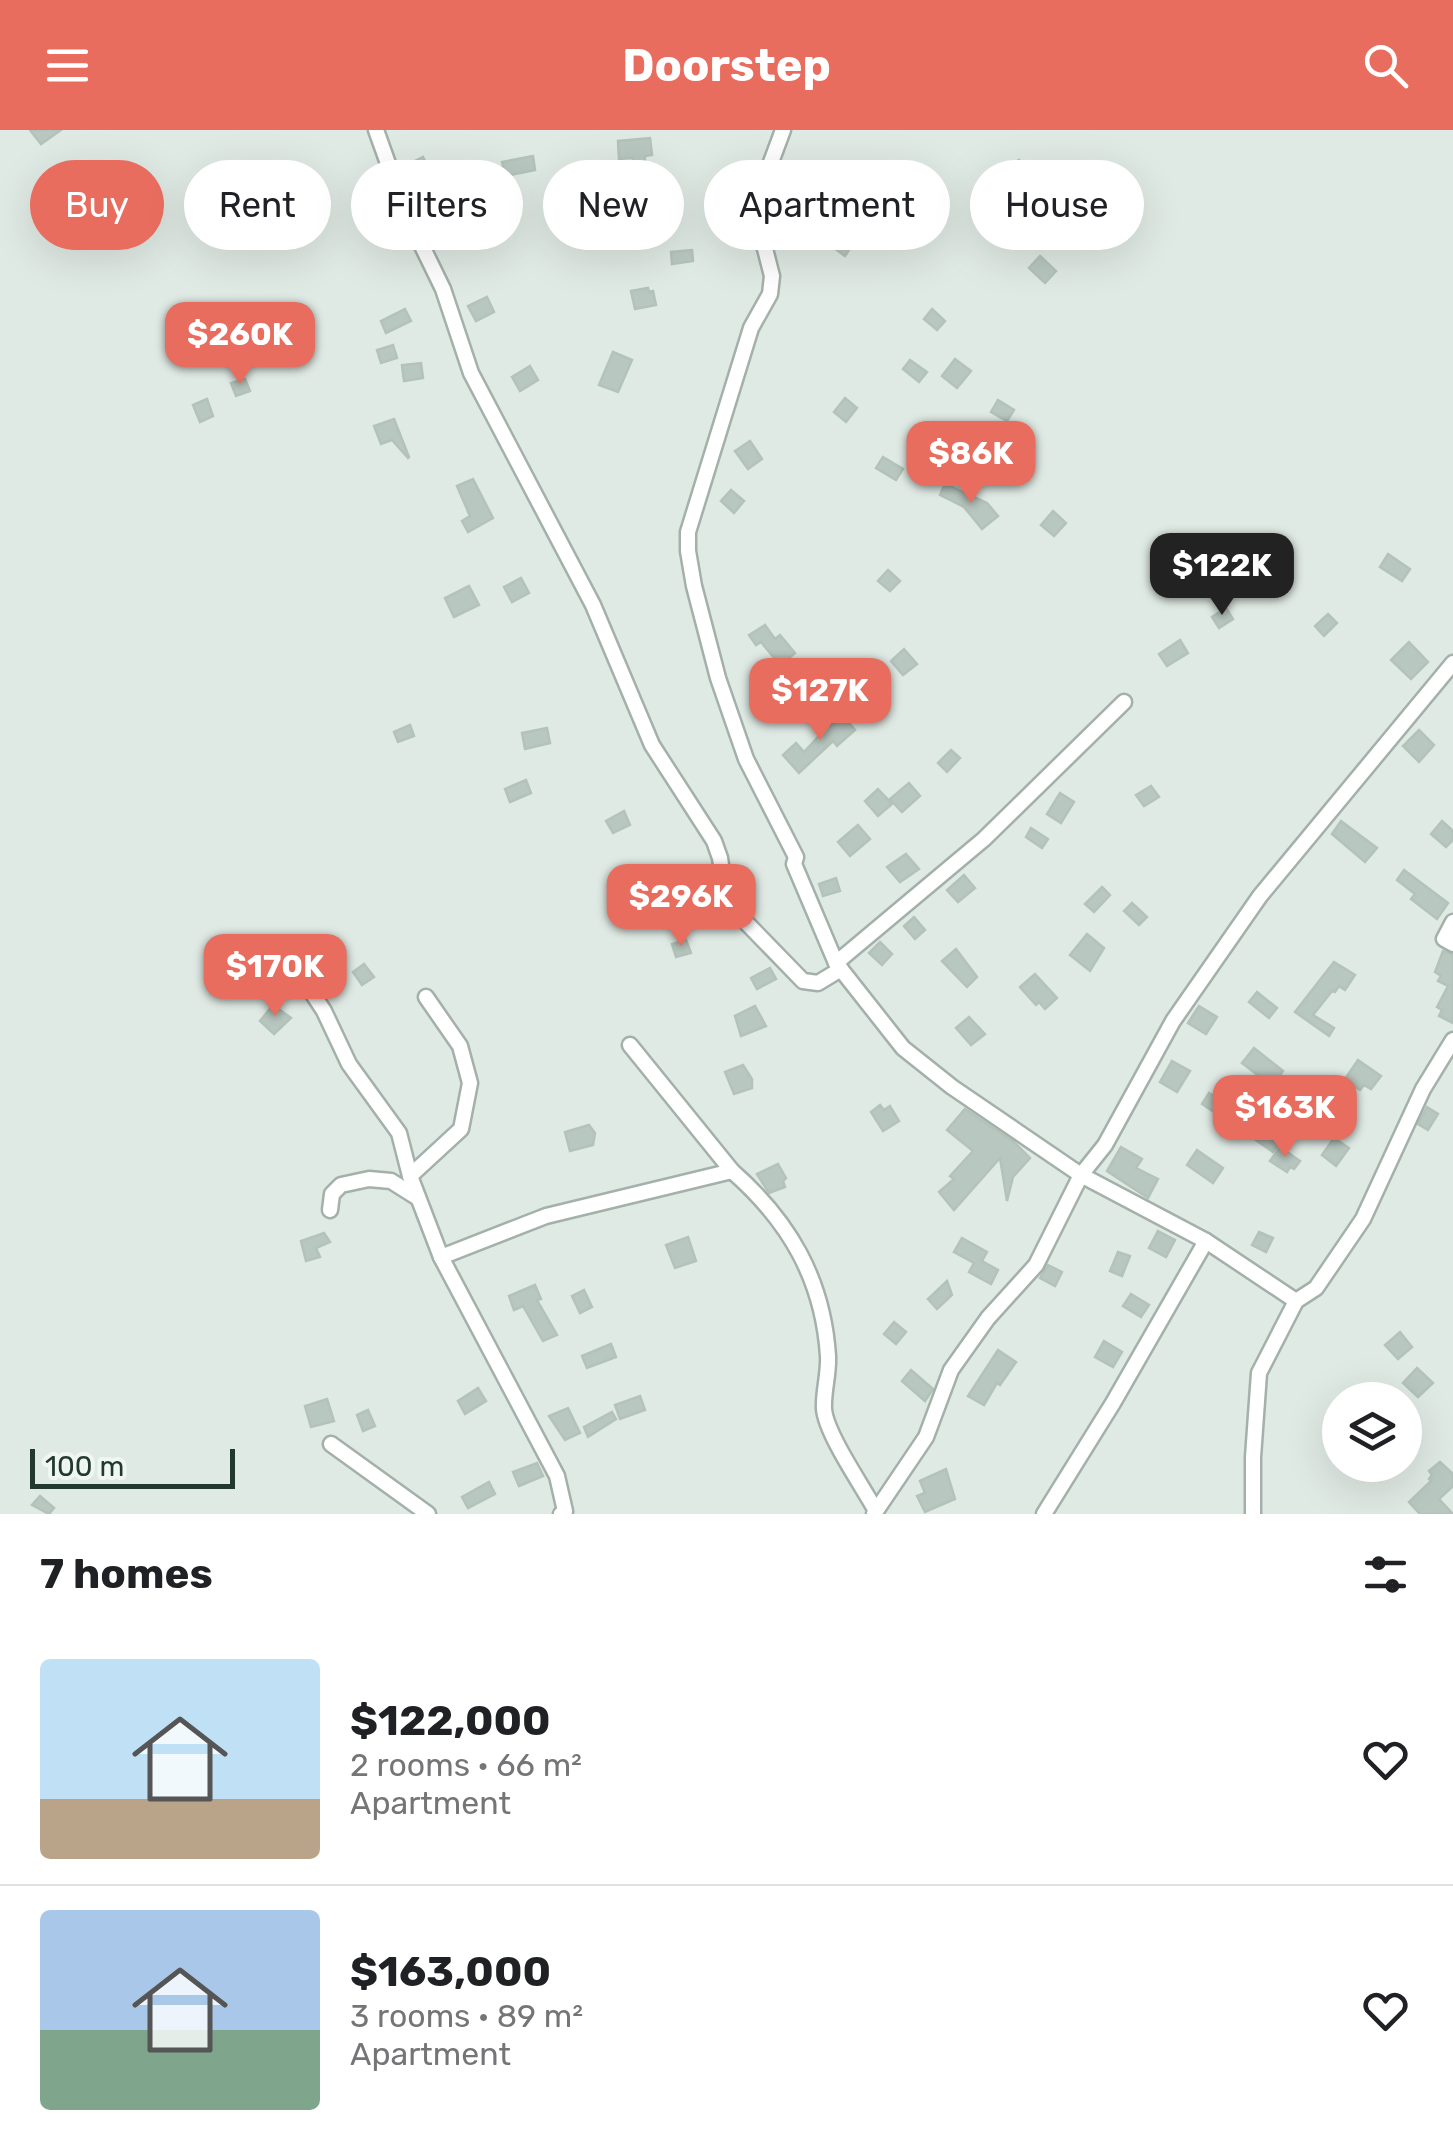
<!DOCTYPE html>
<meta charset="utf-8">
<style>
:root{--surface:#fff;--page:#f6f6f6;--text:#202124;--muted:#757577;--line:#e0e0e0;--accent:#e96d5e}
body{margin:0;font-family:Rubik,sans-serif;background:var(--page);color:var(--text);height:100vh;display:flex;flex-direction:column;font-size:38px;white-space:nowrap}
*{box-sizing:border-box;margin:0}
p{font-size:32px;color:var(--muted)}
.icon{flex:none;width:55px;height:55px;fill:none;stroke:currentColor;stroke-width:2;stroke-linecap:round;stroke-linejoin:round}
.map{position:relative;height:1384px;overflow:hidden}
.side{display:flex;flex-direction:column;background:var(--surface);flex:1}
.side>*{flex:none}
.top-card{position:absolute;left:30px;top:30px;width:1395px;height:90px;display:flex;gap:20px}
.controls{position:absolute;left:1322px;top:1252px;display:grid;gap:20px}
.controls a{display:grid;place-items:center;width:100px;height:100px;border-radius:50%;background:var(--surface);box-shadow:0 10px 40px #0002;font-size:50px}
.scale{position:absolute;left:30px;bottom:25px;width:205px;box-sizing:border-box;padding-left:10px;border:5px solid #22392f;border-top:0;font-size:28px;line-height:35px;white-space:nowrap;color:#22392f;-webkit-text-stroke:8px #f0f7f2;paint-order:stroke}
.price{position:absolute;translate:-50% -85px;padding:0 22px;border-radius:20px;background:var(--accent);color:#fff;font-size:32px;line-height:65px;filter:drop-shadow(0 2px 5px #0008)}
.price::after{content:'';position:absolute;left:50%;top:60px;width:30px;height:22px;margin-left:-15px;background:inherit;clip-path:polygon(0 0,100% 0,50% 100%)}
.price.active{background:#222;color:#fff}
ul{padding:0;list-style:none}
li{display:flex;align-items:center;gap:30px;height:250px;padding:0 40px}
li+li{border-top:2px solid var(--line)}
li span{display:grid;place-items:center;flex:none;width:280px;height:200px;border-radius:10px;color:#555}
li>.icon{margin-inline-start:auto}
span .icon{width:120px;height:120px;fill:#fffc;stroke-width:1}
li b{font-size:42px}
h2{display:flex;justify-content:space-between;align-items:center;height:120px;padding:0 40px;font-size:42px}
.pill{padding:0 35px;border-radius:45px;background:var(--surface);box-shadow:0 10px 40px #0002;font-size:35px;line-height:90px}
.pill.active{background:var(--accent);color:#fff}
header{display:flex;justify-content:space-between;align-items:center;height:130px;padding:0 40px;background:var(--accent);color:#fff;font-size:45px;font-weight:700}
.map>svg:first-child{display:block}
.building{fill:#b8c7bf;stroke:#b3c3ba;stroke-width:2.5}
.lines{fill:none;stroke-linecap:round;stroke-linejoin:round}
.minor-casing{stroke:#a3b1aa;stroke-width:19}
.minor{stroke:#fff;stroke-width:14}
</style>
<header><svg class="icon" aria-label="menu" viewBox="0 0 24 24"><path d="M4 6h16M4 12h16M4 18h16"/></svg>Doorstep<svg class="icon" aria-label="search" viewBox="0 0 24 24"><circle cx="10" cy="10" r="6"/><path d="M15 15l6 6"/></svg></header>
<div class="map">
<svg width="1453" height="1384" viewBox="0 0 1453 1384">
<rect width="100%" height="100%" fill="#e0eae4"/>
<g class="building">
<polygon points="30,0 61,0 41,14"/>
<polygon points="650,8 652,25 645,26 645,33 633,34 633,28 619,29 618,11"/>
<polygon points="533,26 535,40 505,46 502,32"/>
<polygon points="423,27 432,44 412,54 403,37"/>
<polygon points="1019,30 1028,43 1012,55 1002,42"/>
<polygon points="910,85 927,97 919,108 913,104 910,108 899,100"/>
<polygon points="836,98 855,111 845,126 827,113"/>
<polygon points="692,120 693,131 672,134 671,122"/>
<polygon points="1040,126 1056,141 1045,153 1029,138"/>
<polygon points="648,158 649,162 653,161 656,175 635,179 631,161"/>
<polygon points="487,167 494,182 476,191 468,176"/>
<polygon points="405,179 411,191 386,203 381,191"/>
<polygon points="932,179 945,191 937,200 924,189"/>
<polygon points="393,215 397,228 381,233 377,220"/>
<polygon points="613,222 632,230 618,262 599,255"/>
<polygon points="955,229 971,241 957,258 942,246"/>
<polygon points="910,230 927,242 919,252 903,239"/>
<polygon points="421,233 423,248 404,251 402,235"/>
<polygon points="530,236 538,250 520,261 512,247"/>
<polygon points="245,249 250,261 236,266 231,253"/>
<polygon points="845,268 857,278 846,292 834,282"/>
<polygon points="207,269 213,286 200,292 193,275"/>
<polygon points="998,270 1014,280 1007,291 991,282"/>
<polygon points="394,289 409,327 408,328 392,310 381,314 374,296"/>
<polygon points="750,311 762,329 748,339 735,321"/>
<polygon points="883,327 903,339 896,350 876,338"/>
<polygon points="473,349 493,388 468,402 462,391 470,386 457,356"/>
<polygon points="945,354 987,373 998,386 982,399 964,377 940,365"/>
<polygon points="731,360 744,371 734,383 721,371"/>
<polygon points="1053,381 1066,393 1054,406 1041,395"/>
<polygon points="1388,424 1410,439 1402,451 1380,437"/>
<polygon points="888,440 900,451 890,461 878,451"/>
<polygon points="521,448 529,463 512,472 504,457"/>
<polygon points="469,456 479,475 454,487 445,468"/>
<polygon points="1226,478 1233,489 1219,498 1212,487"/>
<polygon points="1328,484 1337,493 1324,506 1315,496"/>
<polygon points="765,495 775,509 780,505 795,523 780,535 761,512 756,515 749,505"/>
<polygon points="1180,510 1188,523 1167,536 1159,524"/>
<polygon points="1409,512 1428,532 1411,549 1391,530"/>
<polygon points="904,519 917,534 903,545 891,531"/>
<polygon points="864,548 871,556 867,559 871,564 859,574 848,562"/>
<polygon points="840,583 855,600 837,616 833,611 799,643 783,625 796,613 804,622"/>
<polygon points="410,595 414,606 398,612 394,602"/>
<polygon points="547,598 550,613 525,619 522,603"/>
<polygon points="1419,600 1434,615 1419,632 1403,616"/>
<polygon points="951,620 960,628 947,642 938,633"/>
<polygon points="526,650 531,663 510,672 505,659"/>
<polygon points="909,653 920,666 902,682 890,669"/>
<polygon points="1151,656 1159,667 1144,676 1136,665"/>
<polygon points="878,659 892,674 878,686 865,671"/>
<polygon points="1060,663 1074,672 1061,693 1047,684"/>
<polygon points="624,681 630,695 613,703 606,691"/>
<polygon points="1341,691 1377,718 1365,732 1332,704"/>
<polygon points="1442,691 1453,701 1453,710 1446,717 1431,704"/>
<polygon points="858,695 870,709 850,726 838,712"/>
<polygon points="1031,698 1048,709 1042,718 1026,707"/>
<polygon points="906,724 919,739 900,752 887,737"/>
<polygon points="1404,740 1448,773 1437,789 1411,769 1415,764 1397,750"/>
<polygon points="964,745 975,758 958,772 947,760"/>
<polygon points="836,748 840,761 823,766 819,754"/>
<polygon points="666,754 669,764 649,770 646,760"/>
<polygon points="1102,757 1110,765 1094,782 1085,774"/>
<polygon points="1132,773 1147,787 1139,795 1124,781"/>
<polygon points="623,774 628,788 615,792 611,779"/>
<polygon points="914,787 925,800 915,809 904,796"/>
<polygon points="1087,804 1104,818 1090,841 1070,825"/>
<polygon points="686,810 691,823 676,827 672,814"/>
<polygon points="880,812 892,824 882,835 869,823"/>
<polygon points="956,819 977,847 967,857 942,831"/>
<polygon points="1443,821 1453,824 1453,893 1439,886 1442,880 1437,877 1448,856 1438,851 1441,846 1435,842"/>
<polygon points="216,825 228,834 218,846 207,837"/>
<polygon points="1334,832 1355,845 1345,860 1339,856 1335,862 1332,861 1313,885 1334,898 1329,906 1295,882"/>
<polygon points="364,834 374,847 362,855 353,842"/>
<polygon points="770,838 776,849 757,859 751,848"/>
<polygon points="1035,844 1057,868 1045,879 1039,872 1036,875 1020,857"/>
<polygon points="1257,862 1277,878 1269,888 1249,872"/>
<polygon points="273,875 291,888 274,904 260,891"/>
<polygon points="755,876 766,896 741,906 735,886"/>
<polygon points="1199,876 1217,887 1206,904 1188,893"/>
<polygon points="969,887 985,904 971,915 956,898"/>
<polygon points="1254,918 1283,941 1272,956 1242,933"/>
<polygon points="1358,930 1381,946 1371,959 1364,955 1360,960 1345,949"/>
<polygon points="1172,931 1190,941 1177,962 1160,952"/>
<polygon points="743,935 752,949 752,958 734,964 725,942"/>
<polygon points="1209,963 1224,972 1217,984 1202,974"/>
<polygon points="880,975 884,980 890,976 899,991 883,1001 871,982"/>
<polygon points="1333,975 1346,983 1338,995 1325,986"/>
<polygon points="1427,977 1438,984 1428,1000 1418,994"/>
<polygon points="965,979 1014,1012 1030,1028 1013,1047 1007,1071 1000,1028 954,1080 939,1062 954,1049 950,1046 973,1021 947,1000"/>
<polygon points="589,995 595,1003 593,1015 570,1021 565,1002"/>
<polygon points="1257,996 1280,1012 1273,1022 1250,1006"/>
<polygon points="1334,1008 1349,1018 1336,1036 1322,1025"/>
<polygon points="1121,1017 1142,1029 1136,1038 1158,1049 1148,1068 1107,1041"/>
<polygon points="1280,1017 1300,1031 1294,1039 1290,1037 1287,1042 1270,1031"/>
<polygon points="1197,1020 1223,1038 1213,1053 1187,1035"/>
<polygon points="778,1034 786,1048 783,1051 785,1057 769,1063 757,1044"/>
<polygon points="1158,1101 1175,1110 1166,1127 1149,1118"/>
<polygon points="1259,1102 1273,1108 1266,1122 1252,1115"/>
<polygon points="324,1103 330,1112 316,1118 320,1127 306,1131 301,1111"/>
<polygon points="688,1107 696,1131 675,1138 666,1115"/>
<polygon points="962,1108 987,1122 982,1131 998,1140 991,1154 969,1142 974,1133 954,1122"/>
<polygon points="1118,1122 1130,1126 1122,1146 1110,1141"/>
<polygon points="1048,1135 1062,1142 1055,1156 1040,1148"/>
<polygon points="947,1151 952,1165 937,1179 928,1169"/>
<polygon points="535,1155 541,1169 537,1170 557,1205 543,1211 523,1176 514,1180 509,1166"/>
<polygon points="584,1160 592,1177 580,1183 572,1166"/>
<polygon points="1131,1164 1149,1175 1141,1187 1123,1176"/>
<polygon points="894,1192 906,1202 896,1214 884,1204"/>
<polygon points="1400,1202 1412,1217 1398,1229 1385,1215"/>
<polygon points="1104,1211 1122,1222 1113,1237 1095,1227"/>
<polygon points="611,1214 616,1227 587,1238 582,1226"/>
<polygon points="998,1220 1016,1232 1000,1255 997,1253 984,1275 968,1266"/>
<polygon points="1417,1238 1433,1253 1418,1267 1403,1253"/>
<polygon points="911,1240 933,1259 925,1271 902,1251"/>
<polygon points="478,1258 486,1271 465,1284 458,1271"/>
<polygon points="640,1266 645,1280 620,1289 615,1275"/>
<polygon points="327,1269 334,1291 311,1297 305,1276"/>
<polygon points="568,1278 580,1303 565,1310 549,1286"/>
<polygon points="368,1280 375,1296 363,1301 357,1285"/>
<polygon points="612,1282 616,1289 588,1307 584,1297"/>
<polygon points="1440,1332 1453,1344 1453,1356 1439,1369 1453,1384 1420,1384 1409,1372 1431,1351 1429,1349 1432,1345 1429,1341"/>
<polygon points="537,1333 543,1346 519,1356 513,1342"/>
<polygon points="946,1339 955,1369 925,1382 917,1366 925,1363 920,1351"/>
<polygon points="489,1352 495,1364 468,1378 462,1367"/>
<polygon points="40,1366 54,1378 49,1384 32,1375"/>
</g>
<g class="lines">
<defs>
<g id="minor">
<polyline points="376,0 405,81 443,159 471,243 593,475 652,615 714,711 720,728 724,755 734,780 803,851 818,853 841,839"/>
<polyline points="783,0 764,51 761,86 763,111 772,146 770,164 751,198 688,402 688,421 694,456 718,548 746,629 796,727 794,734 836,833 903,918 952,957 1081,1045 1206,1111 1296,1171"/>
<polyline points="1453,792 1444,809 1453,814"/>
<polyline points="836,833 984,709 1124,572"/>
<polyline points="309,858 324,881 349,934 399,1003 410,1046 441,1127 557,1346 565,1381 561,1384"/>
<path d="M630 915 732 1041C789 1091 823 1149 828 1226 829 1244 823 1262 824 1279 826 1304 863 1357 876 1381"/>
<polyline points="410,1046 461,999 470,953 460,916 426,867"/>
<polyline points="330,1080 332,1064 341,1055 369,1049 391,1051 418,1068"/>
<polyline points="441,1127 546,1086 732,1041"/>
<polyline points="331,1314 428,1384"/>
<polyline points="874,1384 926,1307 951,1240 988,1188 1036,1135 1081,1045 1105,1015 1173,891 1260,766 1453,533"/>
<polyline points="1044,1384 1113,1273 1206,1111"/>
<polyline points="1253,1384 1253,1327 1259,1243 1296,1171 1316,1158 1363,1089 1423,959 1453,910"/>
</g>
</defs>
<use href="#minor" class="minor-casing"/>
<use href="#minor" class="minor"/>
</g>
</svg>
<div class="controls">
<a><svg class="icon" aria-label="layers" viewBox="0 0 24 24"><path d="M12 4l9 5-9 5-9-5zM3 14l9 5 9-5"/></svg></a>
</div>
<div class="scale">100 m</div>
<b class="price" style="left:240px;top:257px">$260K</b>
<b class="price" style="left:971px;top:376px">$86K</b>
<b class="price active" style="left:1222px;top:488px">$122K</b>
<b class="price" style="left:820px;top:613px">$127K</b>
<b class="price" style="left:681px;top:819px">$296K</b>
<b class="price" style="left:275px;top:889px">$170K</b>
<b class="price" style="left:1285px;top:1030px">$163K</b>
<div class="top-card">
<a class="pill active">Buy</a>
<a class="pill">Rent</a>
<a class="pill">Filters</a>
<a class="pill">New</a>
<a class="pill">Apartment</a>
<a class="pill">House</a>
</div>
</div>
<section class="side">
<h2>7 homes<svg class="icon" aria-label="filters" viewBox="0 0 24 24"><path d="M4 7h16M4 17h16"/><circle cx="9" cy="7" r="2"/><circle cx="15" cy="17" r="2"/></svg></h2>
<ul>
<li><span style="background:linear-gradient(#bfe0f5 70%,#b9a48a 0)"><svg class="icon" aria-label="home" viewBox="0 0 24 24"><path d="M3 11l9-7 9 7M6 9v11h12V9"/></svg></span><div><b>$122,000</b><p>2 rooms · 66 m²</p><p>Apartment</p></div><svg class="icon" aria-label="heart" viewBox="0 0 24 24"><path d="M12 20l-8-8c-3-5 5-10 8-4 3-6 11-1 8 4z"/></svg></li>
<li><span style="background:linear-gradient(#a9c7e8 60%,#7fa58c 0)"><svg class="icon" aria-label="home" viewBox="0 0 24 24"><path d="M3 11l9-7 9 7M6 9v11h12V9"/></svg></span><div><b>$163,000</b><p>3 rooms · 89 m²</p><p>Apartment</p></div><svg class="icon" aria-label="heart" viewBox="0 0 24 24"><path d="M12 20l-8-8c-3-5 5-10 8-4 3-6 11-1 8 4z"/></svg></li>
</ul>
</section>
